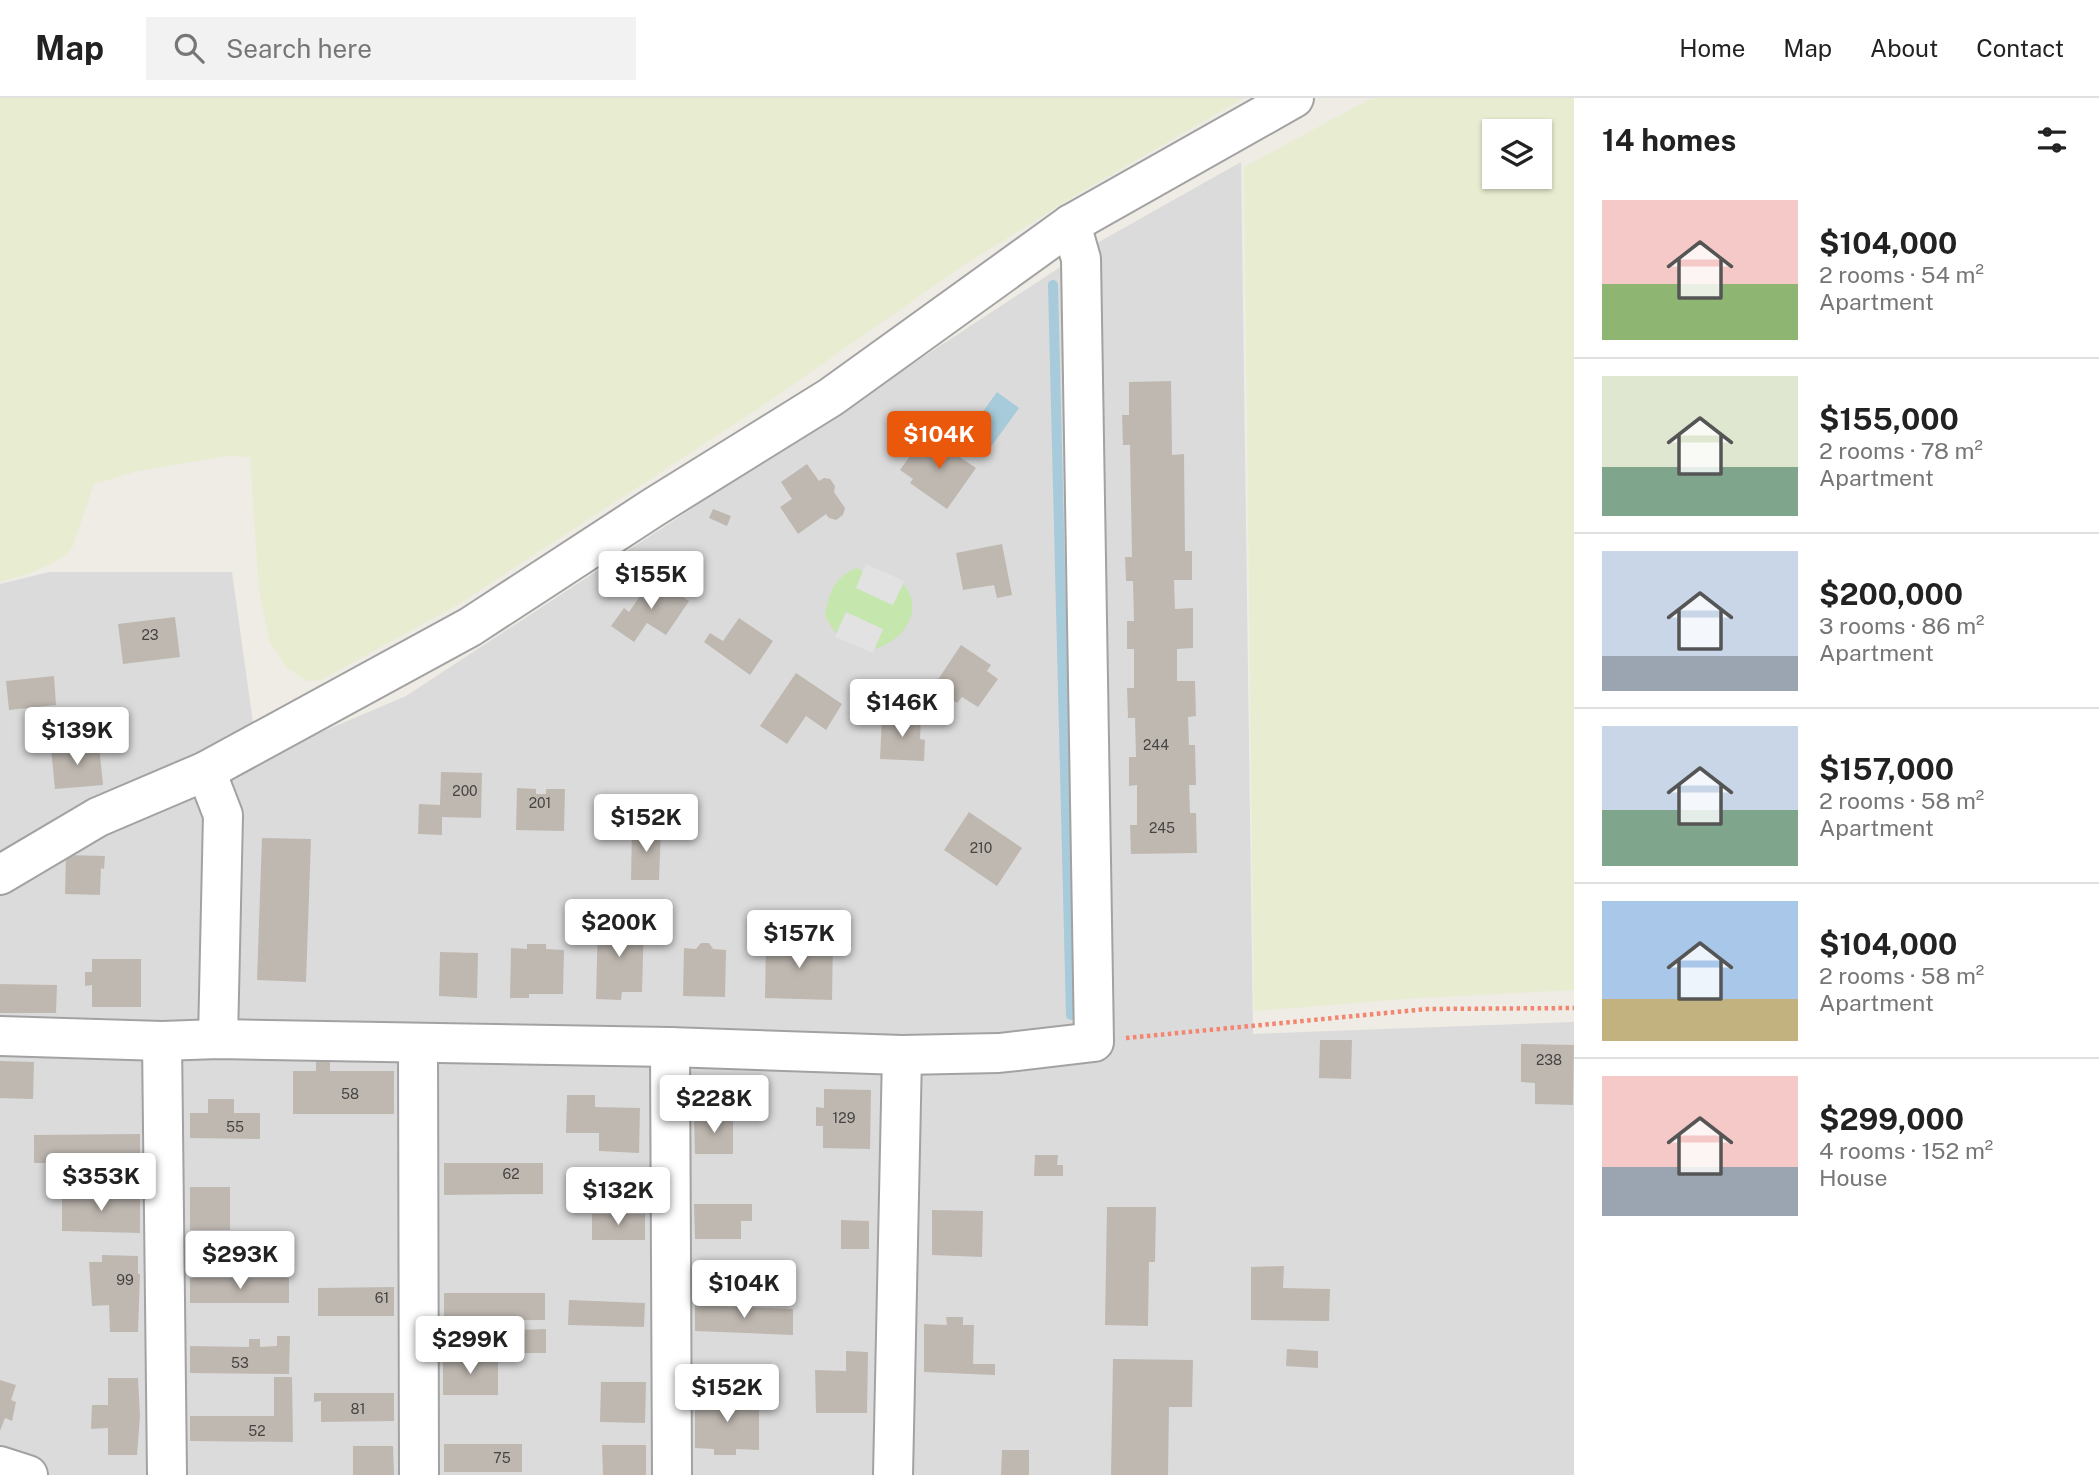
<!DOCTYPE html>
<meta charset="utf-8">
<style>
:root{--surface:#fff;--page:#f2f2f2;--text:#222;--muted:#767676;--line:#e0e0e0;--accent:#ea580c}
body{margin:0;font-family:"Public Sans",sans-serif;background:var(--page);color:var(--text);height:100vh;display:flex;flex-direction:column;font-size:26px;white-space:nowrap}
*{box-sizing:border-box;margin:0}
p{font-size:23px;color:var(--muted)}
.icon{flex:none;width:38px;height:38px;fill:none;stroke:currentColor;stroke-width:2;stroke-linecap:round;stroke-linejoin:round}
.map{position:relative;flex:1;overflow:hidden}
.drawer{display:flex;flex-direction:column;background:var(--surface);width:525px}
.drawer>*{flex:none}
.buttons{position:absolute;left:1482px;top:21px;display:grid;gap:14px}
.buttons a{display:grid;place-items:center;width:70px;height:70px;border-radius:0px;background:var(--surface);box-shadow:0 2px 5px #0004;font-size:35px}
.price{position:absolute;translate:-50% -60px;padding:0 16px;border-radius:7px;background:#fff;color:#222;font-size:23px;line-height:46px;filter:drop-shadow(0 2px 4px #0008)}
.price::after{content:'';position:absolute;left:50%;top:42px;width:21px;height:16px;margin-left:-10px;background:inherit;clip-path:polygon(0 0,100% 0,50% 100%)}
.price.selected{background:var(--accent);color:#fff}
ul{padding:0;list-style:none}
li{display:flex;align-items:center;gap:21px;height:175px;padding:0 28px}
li+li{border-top:2px solid var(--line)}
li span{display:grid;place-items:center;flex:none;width:196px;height:140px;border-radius:0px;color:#555}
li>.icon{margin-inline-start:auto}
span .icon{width:84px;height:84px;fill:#fffc;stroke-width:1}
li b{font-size:30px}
h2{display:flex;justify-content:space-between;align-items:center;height:84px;padding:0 28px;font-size:30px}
header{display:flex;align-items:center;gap:42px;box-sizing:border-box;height:98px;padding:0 35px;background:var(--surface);border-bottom:2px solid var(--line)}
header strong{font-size:33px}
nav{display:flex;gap:38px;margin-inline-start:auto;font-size:24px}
.search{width:490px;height:63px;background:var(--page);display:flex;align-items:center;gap:18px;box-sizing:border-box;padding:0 24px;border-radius:0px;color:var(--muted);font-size:26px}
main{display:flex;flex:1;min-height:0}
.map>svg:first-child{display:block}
.residential{fill:#dcdbdb}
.farmland{fill:#e8ecd0;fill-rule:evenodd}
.grass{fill:#c5e6ac}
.parking{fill:#e2e2e2}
.water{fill:#a7cbda}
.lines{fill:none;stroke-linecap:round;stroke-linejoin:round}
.stream{stroke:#a7cbda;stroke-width:10}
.building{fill:#bfb8b1}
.minor-casing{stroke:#a2a2a2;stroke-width:42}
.path{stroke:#f38671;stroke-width:4.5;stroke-dasharray:3.5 3.5;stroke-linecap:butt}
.minor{stroke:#fff;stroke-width:38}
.labels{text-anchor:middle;stroke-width:6;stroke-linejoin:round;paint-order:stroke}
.number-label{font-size:14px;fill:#464443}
</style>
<header>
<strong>Map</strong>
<div class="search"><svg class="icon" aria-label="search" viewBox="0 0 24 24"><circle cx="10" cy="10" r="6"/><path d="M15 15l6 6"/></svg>Search here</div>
<nav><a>Home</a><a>Map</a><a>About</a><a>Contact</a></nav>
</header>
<main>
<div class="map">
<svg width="1574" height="1377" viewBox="0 0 1574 1377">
<rect width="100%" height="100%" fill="#eeece4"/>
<polygon class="residential" points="1241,64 1253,936 1574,924 1574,1377 0,1377 0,486 49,474 232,474 258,661 406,598 1097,145"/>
<g class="farmland">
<polygon points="0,0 1244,0 1081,94 964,167 765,306 457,507 321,582 307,583 287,570 270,544 259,494 250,359 228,358 185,365 134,374 94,386 73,448 67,456 49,467 27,476 0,484"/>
<path d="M1372 0H1574V892L1417 900 1254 913 1244 69ZM1540 33V79H1494V33Z"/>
</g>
<path class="grass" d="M856 470 863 473 856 490 893 507 903 486C926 511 903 544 874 551L883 532 846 514 836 536 825 518C830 493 832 482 856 470Z"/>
<g class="parking">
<polygon points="866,466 904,483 893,507 856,490"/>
<polygon points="846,514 883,531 873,555 835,539"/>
</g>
<polygon class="water" points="997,294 1019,310 990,350 968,334"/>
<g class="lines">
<polyline class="stream" points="1053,187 1071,917"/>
</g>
<g class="building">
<polygon points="1171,283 1172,357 1184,356 1185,453 1192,453 1192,482 1174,482 1175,511 1193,510 1193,550 1177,551 1177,583 1195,583 1196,618 1188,619 1189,647 1195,647 1196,687 1189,687 1190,715 1196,715 1197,755 1131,756 1130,727 1137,727 1137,687 1129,688 1129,659 1136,659 1135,620 1128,620 1127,590 1134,590 1134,551 1127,551 1127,523 1134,523 1133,483 1126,483 1125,459 1132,459 1130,347 1123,347 1122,317 1129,317 1129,284"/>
<polygon points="921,343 933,352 939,344 944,347 946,344 953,343 959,347 961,355 958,358 976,370 947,411 910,385 913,381 900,372"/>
<polygon points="807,366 819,383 824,380 830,381 835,388 834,394 845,410 843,417 836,422 829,420 826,416 798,436 780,409 792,401 781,384"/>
<polygon points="713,411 731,418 727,428 709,420"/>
<polygon points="1002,446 1012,497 997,500 994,487 963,492 956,455"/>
<polygon points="653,479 689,503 666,537 647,525 634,544 611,528 624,510 629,514"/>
<polygon points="175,519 180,559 123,566 118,526"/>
<polygon points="739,520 773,543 750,577 704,544 710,535 723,543"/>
<polygon points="961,547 991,567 987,573 998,581 978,609 962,599 957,605 933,589"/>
<polygon points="796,575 842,606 826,632 806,618 787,646 760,628"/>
<polygon points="54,578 56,607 9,612 6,583"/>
<polygon points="882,618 921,620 920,641 925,642 924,663 880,661"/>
<polygon points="99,647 103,687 55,691 51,651"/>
<polygon points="441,674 482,675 481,720 442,719 442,737 418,736 419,706 440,707"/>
<polygon points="517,690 536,691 536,696 546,696 546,691 565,691 564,733 516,732"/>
<polygon points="969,714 1022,750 997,788 944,752"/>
<polygon points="632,730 661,731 659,782 631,782"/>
<polygon points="262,740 311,741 306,884 257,882"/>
<polygon points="66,757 105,758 104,771 101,770 100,797 65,796"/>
<polygon points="598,823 644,824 642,894 622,894 621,902 596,901"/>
<polygon points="766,841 833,843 832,902 765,900"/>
<polygon points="701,845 709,845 713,851 726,852 725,899 683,898 684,850 696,851"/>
<polygon points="527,846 546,846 546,851 564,852 563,896 529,896 529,900 510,900 511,850 527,851"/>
<polygon points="440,854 478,855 477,900 439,898"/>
<polygon points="92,861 141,861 141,909 92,909 92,887 85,888 85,874 92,874"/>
<polygon points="0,886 57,887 56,915 0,915"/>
<polygon points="1320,942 1352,942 1351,981 1319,980"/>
<polygon points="1521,946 1574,947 1573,1007 1535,1006 1535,985 1521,984"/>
<polygon points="316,962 330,963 330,973 394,973 394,1016 293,1016 293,973 316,973"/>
<polygon points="0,963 34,964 33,1001 0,1000"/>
<polygon points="824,991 871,992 870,1051 823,1050 823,1028 816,1028 816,1009 824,1010"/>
<polygon points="567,997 595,997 595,1009 640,1010 639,1055 599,1053 599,1035 566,1035"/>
<polygon points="208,1001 234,1001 234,1015 260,1015 260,1041 190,1040 190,1015 208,1015"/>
<polygon points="694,1018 733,1018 733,1056 695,1056"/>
<polygon points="140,1036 140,1064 34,1065 34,1037"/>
<polygon points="1035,1057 1058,1057 1057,1067 1063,1067 1063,1078 1034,1078"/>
<polygon points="444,1065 543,1065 543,1096 444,1097"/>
<rect x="190" y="1089" width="40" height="43"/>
<polygon points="62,1096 140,1097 140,1135 62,1133"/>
<polygon points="694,1106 752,1106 752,1123 741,1123 741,1141 695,1141"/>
<polygon points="1107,1109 1156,1109 1155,1164 1149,1164 1148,1228 1105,1227"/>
<polygon points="932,1112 983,1113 982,1159 932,1157"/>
<rect x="592" y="1116" width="53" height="26"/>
<polygon points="841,1122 869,1123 869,1151 841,1151"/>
<polygon points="102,1157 138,1158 138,1176 140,1176 138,1234 110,1234 109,1207 92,1208 89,1164 102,1164"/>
<polygon points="1284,1168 1283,1190 1330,1191 1329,1223 1251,1222 1251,1169"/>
<rect x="190" y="1180" width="99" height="25"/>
<polygon points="394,1189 394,1218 318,1218 318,1190"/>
<polygon points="444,1195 545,1195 545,1222 444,1223"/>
<polygon points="569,1202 645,1205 644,1229 568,1227"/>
<polygon points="695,1207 793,1211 793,1237 695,1233"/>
<polygon points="946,1219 963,1219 963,1227 974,1227 973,1266 995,1266 995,1277 924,1274 924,1226 947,1227"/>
<polygon points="546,1231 546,1255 515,1255 515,1232"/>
<polygon points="277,1238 290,1238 289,1276 190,1275 190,1248 249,1249 249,1241 260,1241 260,1249 277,1248"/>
<polygon points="1287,1251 1318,1253 1318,1270 1286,1268"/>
<polygon points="846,1253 868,1254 867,1315 816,1315 815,1272 846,1273"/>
<rect x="443" y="1258" width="55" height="39"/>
<polygon points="1113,1261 1193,1262 1192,1309 1169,1309 1168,1377 1111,1377"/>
<polygon points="274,1279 292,1279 293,1344 190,1343 190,1318 274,1318"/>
<polygon points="108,1280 138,1280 140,1318 137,1357 108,1357 108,1330 91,1331 92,1307 108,1307"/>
<polygon points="0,1282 16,1287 11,1302 16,1304 12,1323 5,1320 0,1333"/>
<polygon points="601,1284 646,1284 645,1325 600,1324"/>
<polygon points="314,1295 394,1295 394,1323 321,1324 321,1303 314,1304"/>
<polygon points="695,1299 759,1300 759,1352 736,1351 736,1357 714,1357 714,1351 695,1350"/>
<rect x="444" y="1346" width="78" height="28"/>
<polygon points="602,1347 646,1347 646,1377 603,1377"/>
<polygon points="353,1348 393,1348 394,1377 353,1377"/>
<polygon points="1002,1352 1029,1352 1029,1377 1001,1377"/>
</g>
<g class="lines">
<defs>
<g id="minor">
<polyline points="206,673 223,717 218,941"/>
<polyline points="0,777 98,719 206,673 470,529 654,409 831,299 1071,126 1294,0"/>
<polyline points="0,938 162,943 218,941 670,949 902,957 999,955 1094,944 1081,161 1071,126"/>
<polyline points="162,943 167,1377"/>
<polyline points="418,947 419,1377"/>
<polyline points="670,949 672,1377"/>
<polyline points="0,1368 28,1377"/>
<polyline points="893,1377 902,957"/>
</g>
</defs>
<use href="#minor" class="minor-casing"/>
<polyline class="path" points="1126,940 1427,911 1574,910"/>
<use href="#minor" class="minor"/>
</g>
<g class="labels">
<g class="number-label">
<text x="150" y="542">23</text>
<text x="1156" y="652">244</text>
<text x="465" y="698">200</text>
<text x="540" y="710">201</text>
<text x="1162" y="735">245</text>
<text x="981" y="755">210</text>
<text x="1549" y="967">238</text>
<text x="350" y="1001">58</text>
<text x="844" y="1025">129</text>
<text x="235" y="1034">55</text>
<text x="511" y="1081">62</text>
<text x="125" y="1187">99</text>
<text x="382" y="1205">61</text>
<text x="240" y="1270">53</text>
<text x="358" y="1316">81</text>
<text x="257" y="1338">52</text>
<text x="502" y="1365">75</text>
</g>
</g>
</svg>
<div class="buttons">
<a><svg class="icon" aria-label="layers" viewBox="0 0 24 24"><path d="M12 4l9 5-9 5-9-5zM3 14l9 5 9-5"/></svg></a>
</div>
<b class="price selected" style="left:939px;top:373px">$104K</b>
<b class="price" style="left:651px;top:513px">$155K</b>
<b class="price" style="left:902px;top:641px">$146K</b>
<b class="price" style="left:77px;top:669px">$139K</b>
<b class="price" style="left:646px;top:756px">$152K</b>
<b class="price" style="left:619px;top:861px">$200K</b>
<b class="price" style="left:799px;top:872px">$157K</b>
<b class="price" style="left:714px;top:1037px">$228K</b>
<b class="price" style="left:101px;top:1115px">$353K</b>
<b class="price" style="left:618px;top:1129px">$132K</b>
<b class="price" style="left:240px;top:1193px">$293K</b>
<b class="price" style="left:744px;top:1222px">$104K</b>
<b class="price" style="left:470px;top:1278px">$299K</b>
<b class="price" style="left:727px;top:1326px">$152K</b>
</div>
<section class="drawer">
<h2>14 homes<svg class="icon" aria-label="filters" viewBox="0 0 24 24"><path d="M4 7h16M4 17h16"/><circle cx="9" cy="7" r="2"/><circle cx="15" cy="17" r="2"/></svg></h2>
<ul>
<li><span style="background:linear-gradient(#f6c9c9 60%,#8fb573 0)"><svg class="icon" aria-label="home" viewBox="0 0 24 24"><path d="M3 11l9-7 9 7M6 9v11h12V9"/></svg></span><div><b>$104,000</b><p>2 rooms · 54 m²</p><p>Apartment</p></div></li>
<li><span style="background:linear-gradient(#dfe7d0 65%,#7fa58c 0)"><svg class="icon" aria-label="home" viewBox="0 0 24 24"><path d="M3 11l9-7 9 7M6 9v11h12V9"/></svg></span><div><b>$155,000</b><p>2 rooms · 78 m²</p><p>Apartment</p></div></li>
<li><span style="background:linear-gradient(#c9d6e8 75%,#9aa5b1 0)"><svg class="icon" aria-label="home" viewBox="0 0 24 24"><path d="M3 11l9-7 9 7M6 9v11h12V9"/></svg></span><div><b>$200,000</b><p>3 rooms · 86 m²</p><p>Apartment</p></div></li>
<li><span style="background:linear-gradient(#c9d6e8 60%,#7fa58c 0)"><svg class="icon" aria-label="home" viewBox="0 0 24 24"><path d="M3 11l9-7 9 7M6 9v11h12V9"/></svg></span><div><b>$157,000</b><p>2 rooms · 58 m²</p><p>Apartment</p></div></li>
<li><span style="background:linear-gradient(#a9c7e8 70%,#c2b280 0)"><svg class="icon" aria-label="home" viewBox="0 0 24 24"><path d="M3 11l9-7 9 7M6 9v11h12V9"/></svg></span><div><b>$104,000</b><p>2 rooms · 58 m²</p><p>Apartment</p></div></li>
<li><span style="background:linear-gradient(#f6c9c9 65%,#9aa5b1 0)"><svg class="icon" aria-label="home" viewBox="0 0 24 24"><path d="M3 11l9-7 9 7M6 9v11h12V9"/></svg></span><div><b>$299,000</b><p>4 rooms · 152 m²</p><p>House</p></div></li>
</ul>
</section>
</main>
